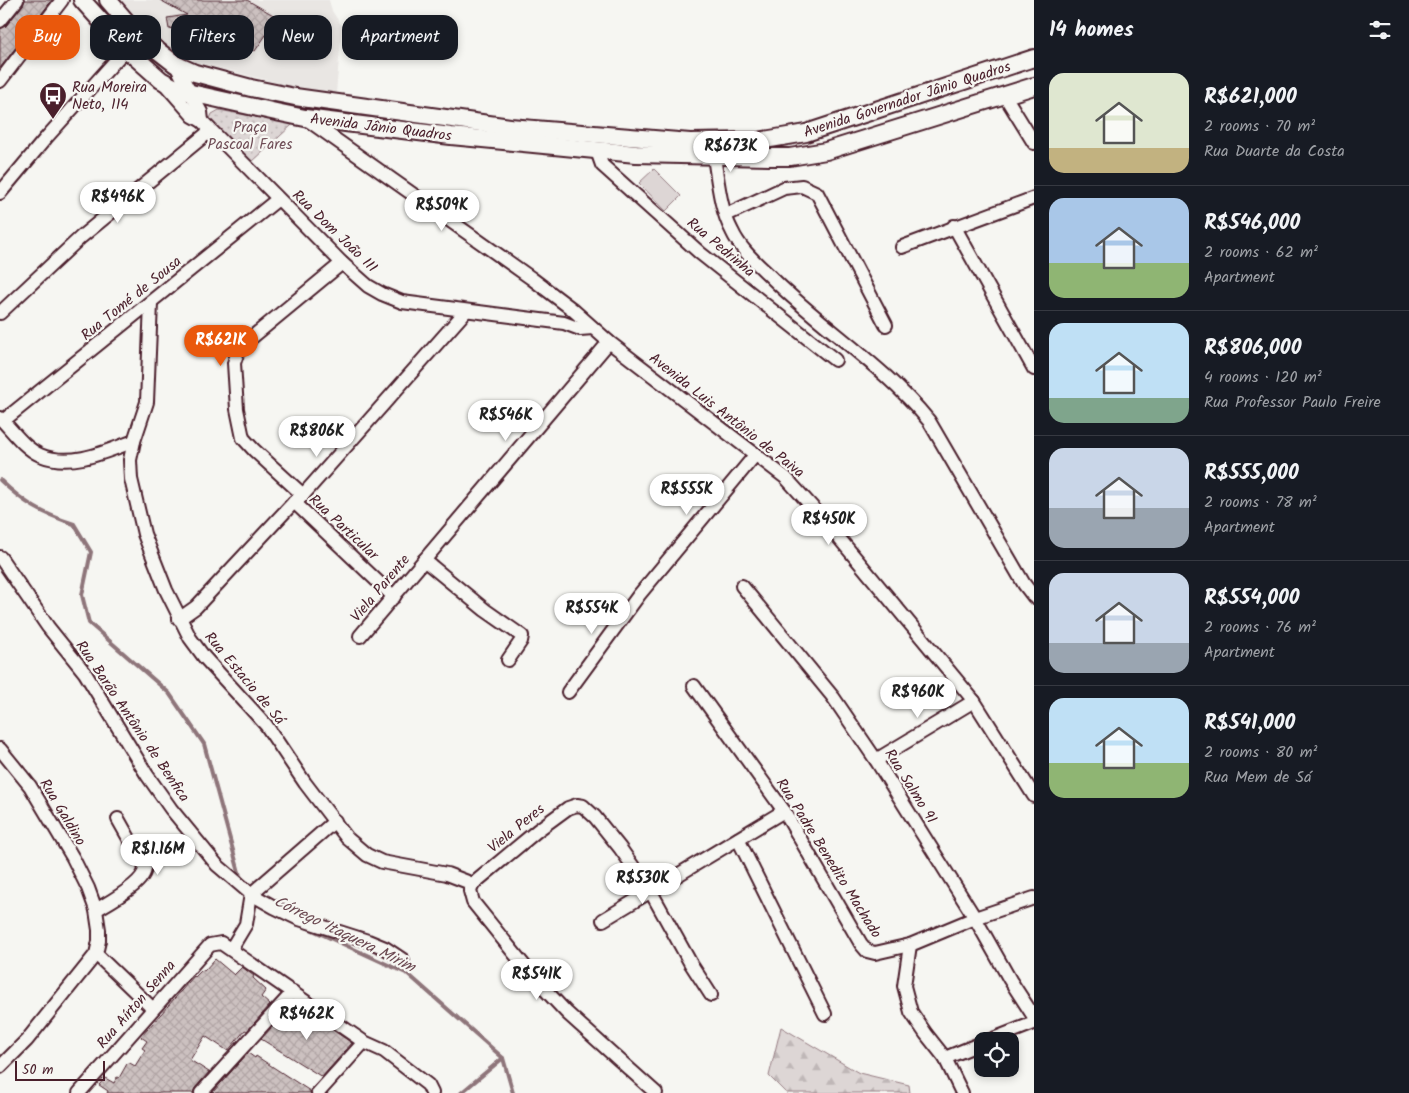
<!DOCTYPE html>
<meta charset="utf-8">
<style>
:root{--surface:#171b24;--page:#20242c;--text:#f1f3f6;--muted:#9ea1a6;--line:#363941;--accent:#ea580c}
body{margin:0;font-family:Kalam,sans-serif;background:var(--page);color:var(--text);height:100vh;display:flex;flex-direction:column;font-size:19px;white-space:nowrap}
*{box-sizing:border-box;margin:0}
p{font-size:16px;color:var(--muted)}
.icon{flex:none;width:28px;height:28px;fill:none;stroke:currentColor;stroke-width:2;stroke-linecap:round;stroke-linejoin:round}
.map{position:relative;flex:1;overflow:hidden}
.drawer{display:flex;flex-direction:column;background:var(--surface);width:375px}
.drawer>*{flex:none}
.banner{position:absolute;left:15px;top:15px;width:475px;height:45px;display:flex;gap:10px}
.buttons{position:absolute;left:974px;top:1032px;display:grid;gap:10px}
.buttons a{display:grid;place-items:center;width:45px;height:45px;border-radius:10px;background:var(--surface);box-shadow:0 2px 8px #0003;font-size:25px}
.scale{position:absolute;left:15px;bottom:12px;width:90px;box-sizing:border-box;padding-left:5px;border:2px solid #4a1f2b;border-top:0;font-size:14px;line-height:18px;white-space:nowrap;color:#4a1f2b;-webkit-text-stroke:4px #f6f6f2;paint-order:stroke}
.price{position:absolute;translate:-50% -42px;padding:0 11px;border-radius:18px;background:#fff;color:#222;font-size:16px;line-height:32px;filter:drop-shadow(0 1px 2px #0008)}
.price::after{content:'';position:absolute;left:50%;top:30px;width:15px;height:11px;margin-left:-8px;background:inherit;clip-path:polygon(0 0,100% 0,50% 100%)}
.price.on{background:var(--accent);color:#fff}
ul{padding:0;list-style:none}
li{display:flex;align-items:center;gap:15px;height:125px;padding:0 15px}
li+li{border-top:1px solid var(--line)}
li span{display:grid;place-items:center;flex:none;width:140px;height:100px;border-radius:15px;color:#555}
li>.icon{margin-inline-start:auto}
span .icon{width:60px;height:60px;fill:#fffc;stroke-width:1}
li b{font-size:21px}
h2{display:flex;justify-content:space-between;align-items:center;height:60px;padding:0 15px;font-size:21px}
.pill{padding:0 18px;border-radius:15px;background:var(--surface);box-shadow:0 2px 8px #0003;font-size:18px;line-height:45px}
.pill.on{background:var(--accent);color:#fff}
main{display:flex;flex:1;min-height:0}
.map>svg:first-child{display:block}
.built{fill:#e9e6e3}
.forest{fill:url(#forest-firs);stroke:#947a80}
.park{fill:url(#park-dots);stroke:#947a80}
.garden{fill:#ddd6d5;stroke:#947a80}
.lines{fill:none;stroke-linecap:round;stroke-linejoin:round}
.stream{stroke:#8e747a;stroke-width:4}
.building{fill:url(#building-cross-hatch);stroke:#4a1f2b}
.minor-casing{stroke:#4a1f2b;stroke-width:16}
.major-casing{stroke:#4a1f2b;stroke-width:20}
.minor{stroke:#f6f6f2;stroke-width:12}
.major{stroke:#f6f6f2;stroke-width:16}
.labels{text-anchor:middle;stroke-width:4.5;stroke-linejoin:round;paint-order:stroke}
.poi-label{font-size:15px;fill:#4a1f2b;stroke:#f6f6f2;text-anchor:start}
.street-label{font-size:15px;fill:#4a1f2b;stroke:#f6f6f2}
.park-label{font-size:15px;fill:#6f4d56;stroke:#f6f6f2}
.water-label{font-size:16px;font-style:italic;fill:#6c4a52;stroke:#f6f6f2}
</style>
<main>
<div class="map">
<svg width="1034" height="1093" viewBox="0 0 1034 1093">
<defs>
<pattern id="forest-firs" width="22" height="20" patternUnits="userSpaceOnUse" patternTransform="scale(1.25)"><rect width="22" height="20" fill="#ddd6d5"/><path d="M5 1l3.5 6h-7zM16 11l3.5 6h-7z" fill="#bfb7b7"/></pattern>
<pattern id="park-dots" width="8" height="8" patternUnits="userSpaceOnUse" patternTransform="scale(1.25)"><rect width="8" height="8" fill="#ddd6d5"/><path d="M2 2h.1M6 6h.1" fill="none" stroke="#bfb7b7" stroke-width="1.8" stroke-linecap="round"/></pattern>
<pattern id="building-cross-hatch" width="8" height="8" patternUnits="userSpaceOnUse" patternTransform="scale(1.25)"><rect width="8" height="8" fill="#ccc1c0"/><path d="M0 0l8 8M0 8l8-8" fill="none" stroke="#b1a5a5"/></pattern>
</defs>
<rect width="100%" height="100%" fill="#f6f6f2"/>
<filter id="ink" filterUnits="userSpaceOnUse"><feTurbulence type="fractalNoise" baseFrequency=".02" numOctaves="2"/><feDisplacementMap in="SourceGraphic" scale="10" xChannelSelector="R" yChannelSelector="G"/><feConvolveMatrix kernelMatrix="1 2 1 2 8 2 1 2 1" color-interpolation-filters="sRGB"/></filter>
<g filter="url(#ink)">
<polygon class="built" points="120,0 329,0 332,11 342,26 336,93 294,87 194,62 189,51 182,47 174,52 162,43"/>
<polygon class="forest" points="781,1027 859,1073 909,1085 910,1093 786,1093 769,1076"/>
<polygon class="park" points="219,110 293,124 251,163 209,121 212,114"/>
<polygon class="garden" points="654,169 681,196 666,211 639,183"/>
<g class="lines">
<g class="stream">
<path d="M0 480C25 504 41 513 74 524L91 552 82 595 89 623 169 693 204 744 240 876 243 880"/>
<polyline points="306,927 408,974 503,1058 513,1093"/>
<polyline points="461,1093 503,1058"/>
</g>
</g>
<g class="building">
<polygon points="25,0 52,0 0,68 0,29 6,26 23,5"/>
<polygon points="160,0 247,0 275,16 266,35 255,51 203,23 211,42 202,46 196,36 190,38 181,34 181,27 169,29 167,18 187,15"/>
<polygon points="215,959 234,975 242,967 254,976 253,978 266,990 261,997 270,1005 247,1031 245,1030 228,1051 205,1036 190,1060 209,1072 195,1088 193,1093 107,1093 108,1091 99,1085 105,1078 114,1083 117,1077 119,1078 128,1062 135,1066 145,1050 142,1048 147,1041 141,1037 194,976 195,977 202,970 204,971"/>
<polygon points="293,1004 312,1021 315,1018 352,1043 322,1077 261,1039"/>
<polygon points="248,1053 255,1058 256,1056 310,1091 310,1093 212,1093"/>
</g>
<g class="lines">
<defs>
<g id="minor">
<polyline points="0,21 17,0"/>
<polyline points="175,64 201,112 202,121"/>
<polyline points="0,81 62,0"/>
<polyline points="164,83 193,116 202,121 342,263 368,286 382,294 402,302 564,323 580,329 593,328"/>
<polyline points="1005,96 1034,143"/>
<polyline points="305,118 531,278 572,309 609,342 786,478 824,520 974,701 1034,796"/>
<polyline points="597,151 602,165 700,253 835,360"/>
<path d="M714 157C718 181 720 209 732 231 741 251 759 265 774 280 824 329 884 366 929 421L1024 584 1034 597"/>
<polyline points="0,193 46,138 126,49"/>
<polyline points="726,215 784,188 802,186 817,193 886,325"/>
<polyline points="954,226 1034,369"/>
<polyline points="902,247 1034,198"/>
<polyline points="151,303 147,402 134,441 130,460 131,479 144,534 166,590 190,638 204,657 266,725 305,783 347,838 367,855 382,862 447,874 473,884"/>
<polyline points="0,313 81,237 210,131"/>
<path d="M0 418C12 430 24 448 40 455 71 468 105 452 134 441"/>
<polyline points="3,421 278,199"/>
<polyline points="303,495 254,450 243,438 237,409 234,363 238,351 245,343 342,263"/>
<polyline points="294,502 394,597"/>
<polyline points="0,557 48,627 85,673 147,775 171,809 217,865 251,894 274,907 299,919 368,941 385,948 403,960"/>
<polyline points="424,560 485,610 522,636 521,641 508,660"/>
<polyline points="742,586 833,697 876,760 975,918 1010,980 1034,1017"/>
<polyline points="179,619 196,607 294,502 303,495 466,311"/>
<polyline points="360,636 609,342"/>
<polyline points="694,686 784,811 861,944 867,951 875,953 910,945 975,918 1034,898"/>
<polyline points="568,692 639,595 756,454"/>
<polyline points="0,749 30,786 73,858 88,888 96,910 99,930 99,941 96,954 27,1040 0,1067"/>
<polyline points="876,760 974,701"/>
<polyline points="738,839 825,1014"/>
<polyline points="473,884 538,830 568,808 577,805 583,806 595,817 620,848 651,892 691,964 711,995"/>
<polyline points="473,884 470,891 473,902 535,979 567,1013 656,1093"/>
<path d="M96 910C109 902 146 883 145 867L118 819"/>
<polyline points="603,920 784,811"/>
<polyline points="910,945 904,986 911,1012 926,1034 945,1058 962,1093"/>
<polyline points="231,949 246,924 251,894 335,821"/>
<polyline points="96,954 153,1009"/>
<polyline points="988,1041 1034,1023"/>
<polyline points="945,1058 982,1043"/>
<polyline points="79,1093 210,945 221,943 364,1042 384,1051 428,1085 432,1093"/>
<polyline points="201,1093 293,992"/>
<polyline points="318,1093 364,1042"/>
</g>
<g id="major">
<polyline points="82,0 126,49 161,80 172,86 191,93 276,112 305,118 451,136 636,154 769,157 790,157 826,151 1034,86"/>
<polyline points="108,0 139,36 175,64 195,73 251,88 295,97 510,127 690,142 758,141 806,133 1034,58"/>
</g>
</defs>
<use href="#minor" class="minor-casing"/>
<use href="#major" class="major-casing"/>
<use href="#minor" class="minor"/>
<use href="#major" class="major"/>
</g>
</g>
<defs>
<symbol id="bus-pin" viewBox="-11 -11 22 30"><path d="M0 17L-7.5 6A9.5 9.5 0 1 1 7.5 6Z" fill="#4a1f2b" stroke="#f6f6f2"/><path d="M-5-6H5V4H4V6H2V4H-2V6H-4V4H-5ZM-3.5-4V0h7V-4ZM-3.5 1.2v1.5H-2V1.2ZM2 1.2v1.5H3.5V1.2Z" fill="#fff"/></symbol>
</defs>
<g fill-rule="evenodd">
<use href="#bus-pin" x="37" y="80" width="32" height="43"/>
</g>
<g class="labels">
<g class="poi-label">
<text x="72" y="92">Rua Moreira<tspan x="72" dy="17">Neto, 114</tspan></text>
</g>
<g class="street-label">
<text transform="translate(907 99) rotate(-18)" y="5">Avenida Governador Jânio Quadros</text>
<text transform="translate(381 127) rotate(7)" y="5">Avenida Jânio Quadros</text>
<text transform="translate(335 231) rotate(44)" y="5">Rua Dom João III</text>
<text transform="translate(721 247) rotate(40)" y="5">Rua Pedrinha</text>
<text transform="translate(131 298) rotate(-39)" y="5">Rua Tomé de Sousa</text>
<text transform="translate(727 415) rotate(38)" y="5">Avenida Luis Antônio de Paiva</text>
<text transform="translate(344 527) rotate(43)" y="5">Rua Particular</text>
<text transform="translate(380 588) rotate(-50)" y="5">Viela Parente</text>
<text transform="translate(245 678) rotate(50)" y="5">Rua Estacio de Sá</text>
<text transform="translate(133 721) rotate(56)" y="5">Rua Barão Antônio de Benfica</text>
<text transform="translate(911 786) rotate(58)" y="5">Rua Salmo 91</text>
<text transform="translate(63 812) rotate(59)" y="5">Rua Galdino</text>
<text transform="translate(516 828) rotate(-39)" y="5">Viela Peres</text>
<text transform="translate(829 858) rotate(58)" y="5">Rua Padre Benedito Machado</text>
<text transform="translate(136 1004) rotate(-49)" y="5">Rua Aírton Senna</text>
</g>
<g class="park-label">
<text x="250" y="132">Praça<tspan x="250" dy="17">Pascoal Fares</tspan></text>
</g>
<g class="water-label">
<text transform="translate(345 933) rotate(26)" y="6">Córrego Itaquera Mirim</text>
</g>
</g>
</svg>
<div class="buttons">
<a><svg class="icon" aria-label="locate" viewBox="0 0 24 24"><circle cx="12" cy="12" r="6"/><path d="M12 2v4M12 18v4M2 12h4M18 12h4"/></svg></a>
</div>
<div class="scale">50 m</div>
<b class="price" style="left:731px;top:173px">R$673K</b>
<b class="price" style="left:118px;top:224px">R$496K</b>
<b class="price" style="left:442px;top:232px">R$509K</b>
<b class="price on" style="left:221px;top:367px">R$621K</b>
<b class="price" style="left:506px;top:442px">R$546K</b>
<b class="price" style="left:317px;top:458px">R$806K</b>
<b class="price" style="left:687px;top:516px">R$555K</b>
<b class="price" style="left:829px;top:546px">R$450K</b>
<b class="price" style="left:592px;top:635px">R$554K</b>
<b class="price" style="left:918px;top:719px">R$960K</b>
<b class="price" style="left:158px;top:876px">R$1.16M</b>
<b class="price" style="left:643px;top:905px">R$530K</b>
<b class="price" style="left:537px;top:1001px">R$541K</b>
<b class="price" style="left:307px;top:1041px">R$462K</b>
<div class="banner">
<a class="pill on">Buy</a>
<a class="pill">Rent</a>
<a class="pill">Filters</a>
<a class="pill">New</a>
<a class="pill">Apartment</a>
</div>
</div>
<section class="drawer">
<h2>14 homes<svg class="icon" aria-label="filters" viewBox="0 0 24 24"><path d="M4 7h16M4 17h16"/><circle cx="9" cy="7" r="2"/><circle cx="15" cy="17" r="2"/></svg></h2>
<ul>
<li><span style="background:linear-gradient(#dfe7d0 75%,#c2b280 0)"><svg class="icon" aria-label="home" viewBox="0 0 24 24"><path d="M3 11l9-7 9 7M6 9v11h12V9"/></svg></span><div><b>R$621,000</b><p>2 rooms · 70 m²</p><p>Rua Duarte da Costa</p></div></li>
<li><span style="background:linear-gradient(#a9c7e8 65%,#8fb573 0)"><svg class="icon" aria-label="home" viewBox="0 0 24 24"><path d="M3 11l9-7 9 7M6 9v11h12V9"/></svg></span><div><b>R$546,000</b><p>2 rooms · 62 m²</p><p>Apartment</p></div></li>
<li><span style="background:linear-gradient(#bfe0f5 75%,#7fa58c 0)"><svg class="icon" aria-label="home" viewBox="0 0 24 24"><path d="M3 11l9-7 9 7M6 9v11h12V9"/></svg></span><div><b>R$806,000</b><p>4 rooms · 120 m²</p><p>Rua Professor Paulo Freire</p></div></li>
<li><span style="background:linear-gradient(#c9d6e8 60%,#9aa5b1 0)"><svg class="icon" aria-label="home" viewBox="0 0 24 24"><path d="M3 11l9-7 9 7M6 9v11h12V9"/></svg></span><div><b>R$555,000</b><p>2 rooms · 78 m²</p><p>Apartment</p></div></li>
<li><span style="background:linear-gradient(#c9d6e8 70%,#9aa5b1 0)"><svg class="icon" aria-label="home" viewBox="0 0 24 24"><path d="M3 11l9-7 9 7M6 9v11h12V9"/></svg></span><div><b>R$554,000</b><p>2 rooms · 76 m²</p><p>Apartment</p></div></li>
<li><span style="background:linear-gradient(#bfe0f5 65%,#8fb573 0)"><svg class="icon" aria-label="home" viewBox="0 0 24 24"><path d="M3 11l9-7 9 7M6 9v11h12V9"/></svg></span><div><b>R$541,000</b><p>2 rooms · 80 m²</p><p>Rua Mem de Sá</p></div></li>
</ul>
</section>
</main>
